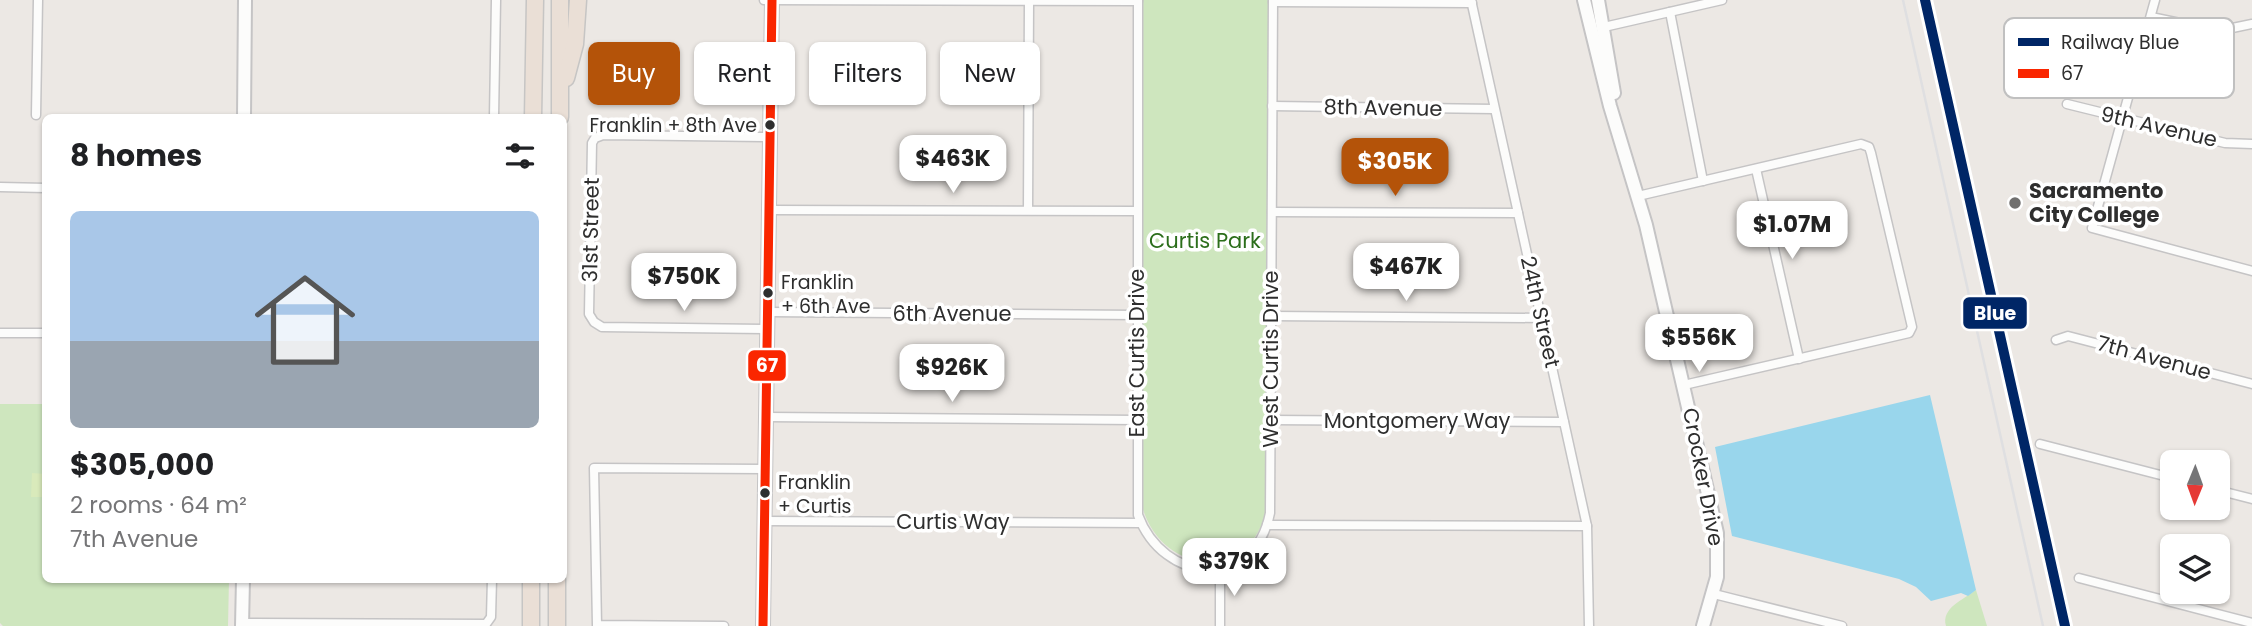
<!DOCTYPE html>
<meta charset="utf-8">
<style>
:root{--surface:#fff;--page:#f6f6f6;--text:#202124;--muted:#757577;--accent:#b45309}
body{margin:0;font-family:Poppins,sans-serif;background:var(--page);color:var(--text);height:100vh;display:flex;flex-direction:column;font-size:26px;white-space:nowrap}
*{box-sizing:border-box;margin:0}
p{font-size:23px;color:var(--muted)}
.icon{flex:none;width:38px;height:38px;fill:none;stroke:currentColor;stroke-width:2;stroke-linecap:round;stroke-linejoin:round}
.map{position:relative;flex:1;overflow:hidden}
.side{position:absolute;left:42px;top:114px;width:525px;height:469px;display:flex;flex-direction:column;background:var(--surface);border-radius:10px;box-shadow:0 2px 5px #0004}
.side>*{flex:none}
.banner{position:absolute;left:588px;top:42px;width:665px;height:63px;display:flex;gap:14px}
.needle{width:46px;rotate:181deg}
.controls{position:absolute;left:2160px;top:450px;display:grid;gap:14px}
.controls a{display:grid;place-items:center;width:70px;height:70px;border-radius:10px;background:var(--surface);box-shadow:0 2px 5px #0004;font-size:35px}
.price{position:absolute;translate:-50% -60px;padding:0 16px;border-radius:14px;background:#fff;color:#222;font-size:23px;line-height:46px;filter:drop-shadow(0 2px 4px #0008)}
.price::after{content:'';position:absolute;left:50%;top:42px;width:21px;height:16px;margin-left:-10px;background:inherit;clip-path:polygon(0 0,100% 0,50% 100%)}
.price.active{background:var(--accent);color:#fff}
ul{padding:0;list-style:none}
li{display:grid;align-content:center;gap:14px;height:371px;padding:0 28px}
li span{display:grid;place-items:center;height:217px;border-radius:10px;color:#555}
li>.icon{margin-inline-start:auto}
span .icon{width:126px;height:126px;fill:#fffc;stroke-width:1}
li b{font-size:30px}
h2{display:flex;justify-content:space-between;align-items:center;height:84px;padding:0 28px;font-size:30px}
.pill{padding:0 24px;border-radius:10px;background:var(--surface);box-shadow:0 2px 5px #0004;font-size:24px;line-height:63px}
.pill.active{background:var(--accent);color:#fff}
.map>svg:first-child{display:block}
.green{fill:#cee6be}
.pitch{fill:#d9eabb}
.water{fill:#99d6ec}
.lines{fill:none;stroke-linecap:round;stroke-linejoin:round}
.street-casing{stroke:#c5c4c5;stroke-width:11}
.secondary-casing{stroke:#c5c4c5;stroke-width:16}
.highway-casing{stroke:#c6c5c4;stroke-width:19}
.street{stroke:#fcfcfb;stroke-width:8}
.secondary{stroke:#fcfcfb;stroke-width:12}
.highway{stroke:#eadfd6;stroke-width:16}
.rail{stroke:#dfdfe1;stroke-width:2.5}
.bus-1-casing{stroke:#fff;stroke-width:14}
.bus-1{stroke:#fa2600;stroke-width:9}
.rail-1-casing{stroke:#fff;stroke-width:16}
.rail-1{stroke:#002666;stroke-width:10}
.bus-dot{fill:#2e2e2e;stroke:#fff;stroke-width:2.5}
.poi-dot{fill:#706f6e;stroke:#fff;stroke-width:2.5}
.labels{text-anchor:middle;stroke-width:7;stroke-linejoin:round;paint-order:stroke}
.bus-label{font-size:19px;fill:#2e2e2e;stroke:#fff;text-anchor:start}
.street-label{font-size:21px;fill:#2e2e2e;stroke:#fff}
.poi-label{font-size:21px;font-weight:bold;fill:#2e2e2e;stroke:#fff;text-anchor:start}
.park-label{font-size:21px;fill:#2c6e1b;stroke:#fff}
.key{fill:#fff;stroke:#c0c0c0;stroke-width:2}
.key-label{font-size:19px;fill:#2e2e2e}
.line-badge{stroke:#fff;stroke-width:2.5}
.badge-label{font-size:19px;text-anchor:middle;font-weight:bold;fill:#fff}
</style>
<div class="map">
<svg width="2252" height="626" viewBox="0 0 2252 626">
<rect width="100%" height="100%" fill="#ece8e4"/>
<g class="green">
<path d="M1143 0H1270L1268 505C1253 584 1158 577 1141 502Z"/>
<polygon points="0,404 45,404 46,579 229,579 228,626 3,626 0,623"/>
<path d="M1976 590 1987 626H1946C1941 608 1963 600 1976 590Z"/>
</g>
<polygon class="pitch" points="32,473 45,474 45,497 31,497"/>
<polygon class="water" points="1930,395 1976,590 1968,596 1961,593 1931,601 1916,587 1899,579 1732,536 1715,447"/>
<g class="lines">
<defs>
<g id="street">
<polyline points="764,0 1138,1"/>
<path d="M1138 0V515C1163 583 1254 593 1270 513L1273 0"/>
<polyline points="1471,0 1587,526 1589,626"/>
<polyline points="2155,0 2092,228 2252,271"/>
<polyline points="1273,2 1472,3"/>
<polyline points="1670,12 1703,181"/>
<polyline points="2151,17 2218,31 2252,24"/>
<polyline points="1604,27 1722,0"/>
<polyline points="2067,104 2225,143 2252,144"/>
<polyline points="1272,106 1494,109"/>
<polyline points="36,115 38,0"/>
<polyline points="494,117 496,0"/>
<polyline points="1756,169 1799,359"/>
<polyline points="0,187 46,188"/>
<polyline points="1638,196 1861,144 1869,147 1871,153 1912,327 1909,333 1684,385"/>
<polyline points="769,210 1137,211"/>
<polyline points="1028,210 1029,1"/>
<polyline points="1272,212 1518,213"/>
<polyline points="768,312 1137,315"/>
<polyline points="1271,316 1541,318"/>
<polyline points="768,329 602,327 594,322 589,314 592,143 595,138 603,135 770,137"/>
<polyline points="0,333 46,333"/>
<polyline points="2056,340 2068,336 2252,384"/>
<polyline points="767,417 1137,420"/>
<polyline points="1270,420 1564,422"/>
<polyline points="2040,444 2172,478"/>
<polyline points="2217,490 2252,499"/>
<polyline points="765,521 1141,523"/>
<polyline points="1267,525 1587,526"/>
<polyline points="2079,578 2252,623"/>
<polyline points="1714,594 1842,626"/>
<polyline points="242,623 486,624 491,617 492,579"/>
<polyline points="724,626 597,625 594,468 766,469"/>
<polyline points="1220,626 1220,570"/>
</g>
<g id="secondary">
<polyline points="1584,0 1610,106 1646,225 1717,533 1717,577 1703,626"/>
<polyline points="1598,0 1614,93"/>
<polyline points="244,117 245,0"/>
<polyline points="242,626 243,579"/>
<polyline points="763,626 772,0"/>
</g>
<g id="highway">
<polyline points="560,0 560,117"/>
<polyline points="566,78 575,44 578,0"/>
<polyline points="533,117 535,0"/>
<polyline points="531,626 531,579"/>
<polyline points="557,626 557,579"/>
</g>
</defs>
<use href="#street" class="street-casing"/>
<use href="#secondary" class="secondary-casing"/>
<use href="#highway" class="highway-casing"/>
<use href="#street" class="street"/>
<use href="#secondary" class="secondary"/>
<use href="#highway" class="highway"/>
<polyline class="rail" points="1903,0 2043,626"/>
<defs>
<polyline id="bus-1" points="763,626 772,0"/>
</defs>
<use href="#bus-1" class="bus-1-casing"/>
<use href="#bus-1" class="bus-1"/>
<defs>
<polyline id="rail-1" points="1925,0 2065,626"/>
</defs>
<use href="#rail-1" class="rail-1-casing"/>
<use href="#rail-1" class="rail-1"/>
</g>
<g class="bus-dot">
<circle cx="770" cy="125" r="6"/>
<circle cx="768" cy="293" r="6"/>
<circle cx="765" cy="493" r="6"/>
</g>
<circle class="poi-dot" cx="2015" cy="203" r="7"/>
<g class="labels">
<g class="bus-label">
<text x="757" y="132" text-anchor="end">Franklin + 8th Ave</text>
<text x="781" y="289">Franklin<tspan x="781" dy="24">+ 6th Ave</tspan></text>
<text x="778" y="489">Franklin<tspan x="778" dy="24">+ Curtis</tspan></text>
</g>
<g class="street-label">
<text transform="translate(1383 108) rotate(1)" y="7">8th Avenue</text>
<text transform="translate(2159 127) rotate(13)" y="7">9th Avenue</text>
<text transform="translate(591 230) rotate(-89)" y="7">31st Street</text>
<text transform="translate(1540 312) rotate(77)" y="7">24th Street</text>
<text x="952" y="321">6th Avenue</text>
<text transform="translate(1137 353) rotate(-90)" y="7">East Curtis Drive</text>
<text transform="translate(2154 358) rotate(15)" y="7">7th Avenue</text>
<text transform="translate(1271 359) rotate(-90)" y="7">West Curtis Drive</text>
<text x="1417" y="428">Montgomery Way</text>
<text transform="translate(1703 477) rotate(79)" y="7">Crocker Drive</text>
<text x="953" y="529">Curtis Way</text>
</g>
<g class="poi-label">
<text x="2029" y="198">Sacramento<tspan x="2029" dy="24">City College</tspan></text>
</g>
<g class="park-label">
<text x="1205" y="248">Curtis Park</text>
</g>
</g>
<rect x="2004" y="18" width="230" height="80" rx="10" class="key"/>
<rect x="2018" y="38" width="31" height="8" fill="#002666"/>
<rect x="2018" y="69" width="31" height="9" fill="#fa2600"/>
<g class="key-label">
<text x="2061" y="49">Railway Blue</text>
<text x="2061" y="80">67</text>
</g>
<g class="line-badge">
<rect x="1962" y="296" width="66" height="34" rx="7" fill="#002666"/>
<rect x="747" y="349" width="40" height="33" rx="7" fill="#fa2600"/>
</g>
<g class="badge-label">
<text x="1995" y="320">Blue</text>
<text x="767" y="372">67</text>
</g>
</svg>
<div class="controls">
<a><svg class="needle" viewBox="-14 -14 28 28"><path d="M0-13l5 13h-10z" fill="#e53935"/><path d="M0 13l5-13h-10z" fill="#757577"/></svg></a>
<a><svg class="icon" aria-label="layers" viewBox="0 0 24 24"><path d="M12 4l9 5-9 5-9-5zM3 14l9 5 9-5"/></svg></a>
</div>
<b class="price" style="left:953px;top:195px">$463K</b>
<b class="price active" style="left:1395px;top:198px">$305K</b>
<b class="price" style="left:1792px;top:261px">$1.07M</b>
<b class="price" style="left:1406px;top:303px">$467K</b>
<b class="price" style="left:684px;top:313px">$750K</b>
<b class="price" style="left:1699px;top:374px">$556K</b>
<b class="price" style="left:952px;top:404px">$926K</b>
<b class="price" style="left:1234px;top:598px">$379K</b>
<div class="banner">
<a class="pill active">Buy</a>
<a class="pill">Rent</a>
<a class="pill">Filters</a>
<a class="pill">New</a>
</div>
<section class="side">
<h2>8 homes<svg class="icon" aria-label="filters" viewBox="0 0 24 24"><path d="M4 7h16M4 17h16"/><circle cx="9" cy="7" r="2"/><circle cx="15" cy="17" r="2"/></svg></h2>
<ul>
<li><span style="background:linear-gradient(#a9c7e8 60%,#9aa5b1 0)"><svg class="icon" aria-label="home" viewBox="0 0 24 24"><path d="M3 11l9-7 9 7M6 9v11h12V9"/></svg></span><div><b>$305,000</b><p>2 rooms · 64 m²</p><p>7th Avenue</p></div></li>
</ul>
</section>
</div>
